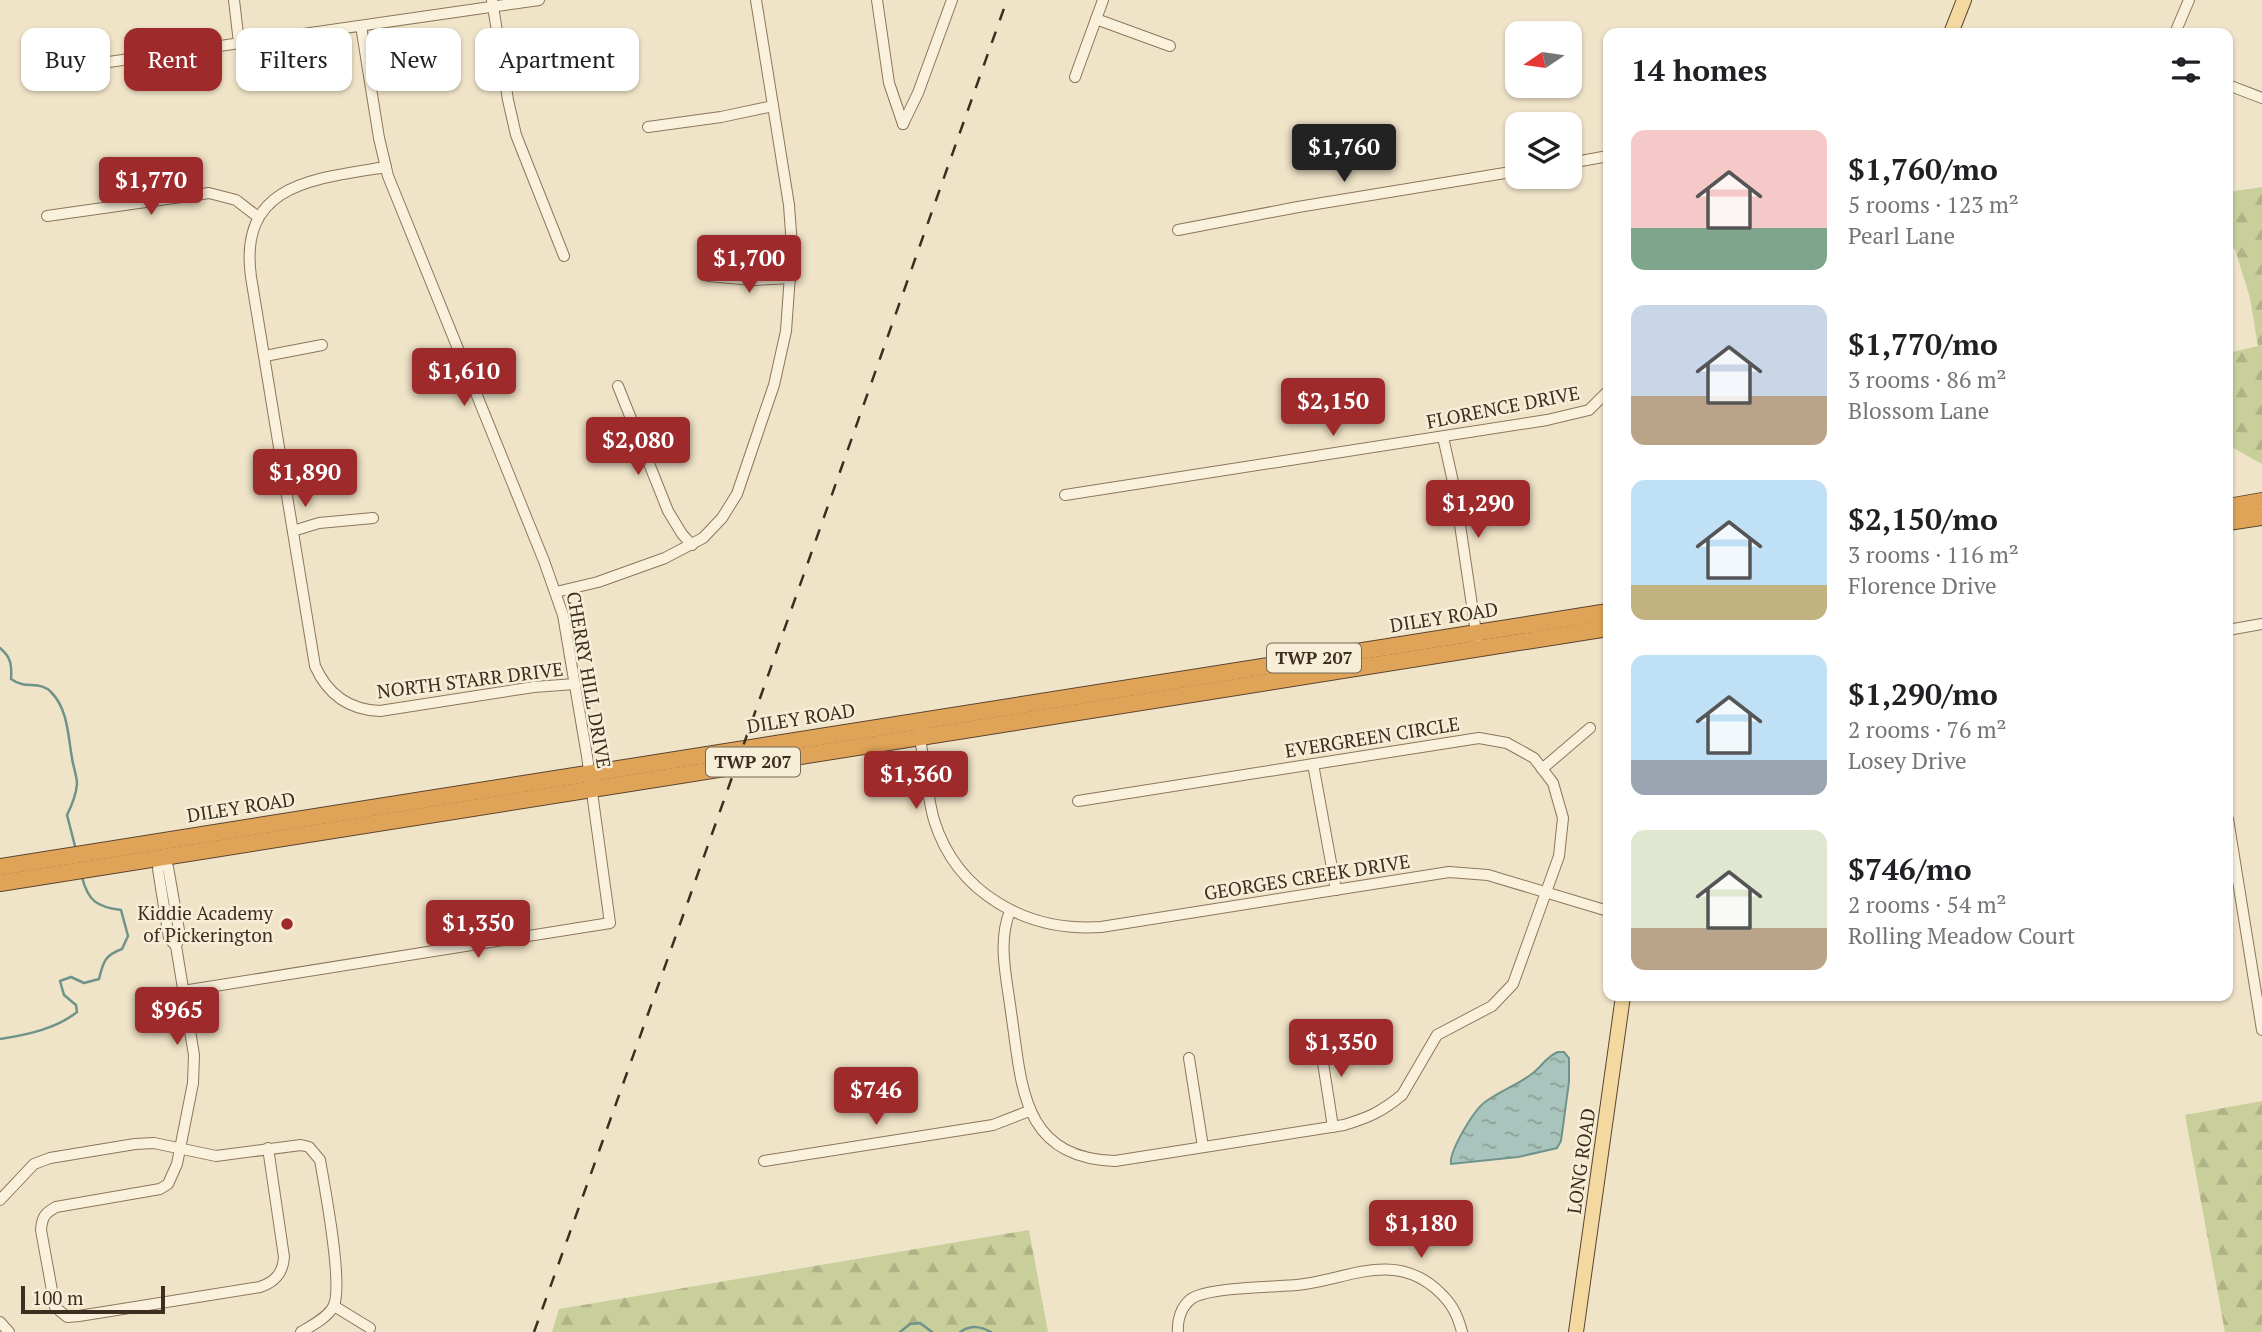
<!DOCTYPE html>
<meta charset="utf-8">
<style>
:root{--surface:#fff;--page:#f2f2f2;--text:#202124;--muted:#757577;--accent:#9e2a2b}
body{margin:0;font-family:"PT Serif",serif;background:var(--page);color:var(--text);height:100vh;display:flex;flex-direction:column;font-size:26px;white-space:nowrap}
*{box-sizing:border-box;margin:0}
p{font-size:23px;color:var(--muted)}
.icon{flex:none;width:38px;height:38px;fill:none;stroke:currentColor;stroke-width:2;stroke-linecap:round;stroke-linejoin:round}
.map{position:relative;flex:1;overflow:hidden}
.panel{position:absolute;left:1603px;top:28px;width:630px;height:973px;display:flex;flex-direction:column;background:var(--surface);border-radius:14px;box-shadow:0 2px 5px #0004}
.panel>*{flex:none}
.top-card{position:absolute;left:21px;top:28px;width:665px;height:63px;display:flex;gap:14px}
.needle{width:46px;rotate:257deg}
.fabs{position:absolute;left:1505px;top:21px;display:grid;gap:14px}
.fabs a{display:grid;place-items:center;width:77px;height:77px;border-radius:14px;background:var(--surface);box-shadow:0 2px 5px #0004;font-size:35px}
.scale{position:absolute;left:21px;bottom:18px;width:144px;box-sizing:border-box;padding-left:7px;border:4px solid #3d2e20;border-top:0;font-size:19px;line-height:24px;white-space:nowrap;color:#3d2e20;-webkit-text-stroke:5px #f7eed8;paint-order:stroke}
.price{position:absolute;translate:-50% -60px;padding:0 16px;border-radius:7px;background:var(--accent);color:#fff;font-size:23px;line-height:46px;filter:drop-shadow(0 2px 4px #0008)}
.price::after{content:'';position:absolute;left:50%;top:42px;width:21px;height:16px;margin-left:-10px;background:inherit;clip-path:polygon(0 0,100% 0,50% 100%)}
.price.selected{background:#222;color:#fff}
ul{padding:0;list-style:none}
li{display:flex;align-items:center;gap:21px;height:175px;padding:0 28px}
li span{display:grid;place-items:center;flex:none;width:196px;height:140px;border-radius:14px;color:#555}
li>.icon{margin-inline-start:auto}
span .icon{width:84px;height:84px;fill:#fffc;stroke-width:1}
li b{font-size:30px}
h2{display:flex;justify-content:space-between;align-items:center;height:84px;padding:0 28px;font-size:30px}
.chip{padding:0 24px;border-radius:14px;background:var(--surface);box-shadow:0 2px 5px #0004;font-size:24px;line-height:63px}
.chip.selected{background:var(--accent);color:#fff}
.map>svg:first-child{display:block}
.forest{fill:url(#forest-firs)}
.water{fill:url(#water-ripples);stroke:#6f938a;stroke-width:2}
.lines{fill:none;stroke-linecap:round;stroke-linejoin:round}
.stream{stroke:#6f938a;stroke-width:2.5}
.minor-casing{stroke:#8d765c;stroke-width:12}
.major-casing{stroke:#5b4430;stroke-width:16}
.highway-casing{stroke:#5b4430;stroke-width:18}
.minor{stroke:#faf1dc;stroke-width:10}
.major{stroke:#f3d9a0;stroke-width:14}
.highway{stroke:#e0a458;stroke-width:16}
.rail{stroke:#3d2e20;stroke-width:2.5;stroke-dasharray:12 12;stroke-linecap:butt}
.poi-dot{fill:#9e2a2b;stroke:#f7eed8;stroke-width:2.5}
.labels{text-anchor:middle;stroke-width:5;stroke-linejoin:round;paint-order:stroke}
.shield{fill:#f7eed8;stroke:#756857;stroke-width:2}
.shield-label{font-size:18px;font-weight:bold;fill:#3d2e20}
.street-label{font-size:19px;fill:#3d2e20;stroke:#f7eed8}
.poi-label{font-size:19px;fill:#3d2e20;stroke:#f7eed8;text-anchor:end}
</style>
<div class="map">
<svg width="2262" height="1332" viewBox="0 0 2262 1332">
<defs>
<pattern id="forest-firs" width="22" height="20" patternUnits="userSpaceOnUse" patternTransform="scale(1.75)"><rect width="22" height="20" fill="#c9cf9b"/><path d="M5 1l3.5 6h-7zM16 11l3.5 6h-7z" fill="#aeb285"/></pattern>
<pattern id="water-ripples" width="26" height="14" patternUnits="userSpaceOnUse" patternTransform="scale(1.75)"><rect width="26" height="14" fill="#a9c4bc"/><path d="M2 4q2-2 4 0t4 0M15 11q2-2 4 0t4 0" fill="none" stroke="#8ba098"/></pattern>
</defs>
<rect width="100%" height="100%" fill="#f0e4c8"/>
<g class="forest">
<polygon points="2262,187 2262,464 2228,445 2228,353 2258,346 2250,298 2235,249 2228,247 2228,192"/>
<polygon points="2262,1101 2262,1332 2225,1332 2185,1115"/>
<polygon points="1029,1230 1048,1332 552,1332 559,1309"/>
</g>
<path class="water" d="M1558 1052H1564L1569 1058V1082L1561 1141 1557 1148 1518 1157 1451 1164C1449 1151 1474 1110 1485 1102 1499 1091 1518 1085 1533 1073 1542 1066 1547 1056 1558 1052Z"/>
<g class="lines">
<g class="stream">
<path d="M0 648C11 657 12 665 11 679 26 690 39 680 51 692 68 709 68 736 72 758 73 766 77 776 77 784 76 796 72 805 67 815L76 850"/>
<path d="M0 1039C26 1035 56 1029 77 1012L76 1005 64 995 60 981 71 977 84 983 99 979C103 962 105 955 122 949L128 936 121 910C97 907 88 901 82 877"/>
<polyline points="900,1332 910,1324 920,1323 932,1332"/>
<path d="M960 1332C971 1325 980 1326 991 1332"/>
</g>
<defs>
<g id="minor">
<polyline points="234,0 239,43"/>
<polyline points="492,0 508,100 516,135 564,256"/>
<polyline points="877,0 889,83 903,124"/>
<polyline points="1096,19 1170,46"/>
<polyline points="2175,33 2189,0"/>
<polyline points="30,70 81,66 539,0"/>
<polyline points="1075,77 1103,0"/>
<polyline points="2228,85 2262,98"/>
<polyline points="903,124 918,93 952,0"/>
<polyline points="648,127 721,117 773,106"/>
<polyline points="1570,163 1608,156"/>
<path d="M386 167C314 179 238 183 251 277L315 666C328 695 349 710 380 711L534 687 575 684"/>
<polyline points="47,216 209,193 236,200 258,217"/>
<polyline points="1178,230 1298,207 1517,171"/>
<polyline points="708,276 753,280 791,278"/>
<polyline points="265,356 322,345"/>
<polyline points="618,386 668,511 682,534 692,545"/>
<polyline points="1443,437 1455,491 1477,639"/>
<polyline points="1065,495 1547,420 1589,410 1608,391"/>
<polyline points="293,531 319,523 373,518"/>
<polyline points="556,592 598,582 665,558 703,538 722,518 737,494 760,426 774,385 786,331 792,247 789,205 756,0"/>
<polyline points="2228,630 2262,624"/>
<path d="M919 731C924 760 926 791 934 820 957 894 1027 932 1101 927L1449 872 1488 875 1608 911"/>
<polyline points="1313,764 1336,890"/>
<polyline points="1542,769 1590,728"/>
<polyline points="2228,819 2262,1030"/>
<path d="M1010 911C997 943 1007 979 1011 1012 1022 1084 1020 1158 1115 1161L1344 1125C1370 1117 1381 1112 1402 1095L1437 1035 1492 1006 1513 984 1559 856 1563 818 1553 783 1534 758 1507 743 1479 738 1078 801"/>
<path d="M176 946 180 936 168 867 162 862 158 869 169 938 176 946 194 1055 193 1083 177 1164 168 1184 160 1189 56 1207C45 1213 42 1217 41 1230L55 1307 67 1317 79 1316 260 1287C275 1282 283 1273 284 1257L268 1148"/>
<polyline points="183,991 610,923 587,756 563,615 544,561 388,176 379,138 361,26"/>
<polyline points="1319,1037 1333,1127"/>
<polyline points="1189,1058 1203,1147"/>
<polyline points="764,1161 993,1125 1029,1111"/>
<path d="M0 1200 34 1164 50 1158 135 1144 154 1143 216 1156 301 1145 309 1147 320 1160C325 1189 343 1282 334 1305 329 1317 311 1326 301 1332"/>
<polyline points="334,1306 370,1328"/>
<polyline points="0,1322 9,1332"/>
<path d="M1178 1332C1177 1320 1181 1307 1191 1299 1208 1287 1274 1287 1297 1285 1346 1280 1391 1251 1435 1288 1450 1301 1457 1312 1462 1332"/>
</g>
<g id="major">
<polyline points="1951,33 1964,0"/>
<polyline points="1576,1332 1623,996"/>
</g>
<g id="highway">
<polyline points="2228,507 2262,501"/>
<polyline points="2228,522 2262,517"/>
<polyline points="0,867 1608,612"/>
<polyline points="0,883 1608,628"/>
</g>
</defs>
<use href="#minor" class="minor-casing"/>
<use href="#major" class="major-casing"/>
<use href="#highway" class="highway-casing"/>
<use href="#minor" class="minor"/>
<use href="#major" class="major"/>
<use href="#highway" class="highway"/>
<path class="rail" d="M534 1332C694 889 849 444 1007 0"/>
</g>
<circle class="poi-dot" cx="287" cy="924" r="7"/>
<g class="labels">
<g class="shield">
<rect x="1267" y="643.5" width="94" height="29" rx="5"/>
<rect x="706" y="747.5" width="94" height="29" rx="5"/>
</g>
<g class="shield-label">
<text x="1314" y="664">TWP 207</text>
<text x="753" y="768">TWP 207</text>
</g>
<g class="street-label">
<text transform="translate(1503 407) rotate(-11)" y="7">FLORENCE DRIVE</text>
<text transform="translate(1444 617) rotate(-9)" y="7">DILEY ROAD</text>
<text transform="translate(470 680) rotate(-7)" y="7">NORTH STARR DRIVE</text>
<text transform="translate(589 680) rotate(80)" y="7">CHERRY HILL DRIVE</text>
<text transform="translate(801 718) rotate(-9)" y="7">DILEY ROAD</text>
<text transform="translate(1372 737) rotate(-9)" y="7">EVERGREEN CIRCLE</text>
<text transform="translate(241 807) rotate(-9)" y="7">DILEY ROAD</text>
<text transform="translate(1307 877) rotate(-9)" y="7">GEORGES CREEK DRIVE</text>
<text transform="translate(1581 1161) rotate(-82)" y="7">LONG ROAD</text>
</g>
<g class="poi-label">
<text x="273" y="920">Kiddie Academy<tspan x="273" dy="22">of Pickerington</tspan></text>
</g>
</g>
</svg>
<div class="fabs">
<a><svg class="needle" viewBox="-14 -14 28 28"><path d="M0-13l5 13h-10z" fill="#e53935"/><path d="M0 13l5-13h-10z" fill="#757577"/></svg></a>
<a><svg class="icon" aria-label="layers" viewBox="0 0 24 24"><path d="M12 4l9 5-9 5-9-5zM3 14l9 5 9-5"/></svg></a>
</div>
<div class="scale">100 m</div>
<b class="price selected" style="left:1344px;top:184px">$1,760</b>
<b class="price" style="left:151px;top:217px">$1,770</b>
<b class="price" style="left:749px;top:295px">$1,700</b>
<b class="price" style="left:464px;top:408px">$1,610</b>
<b class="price" style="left:1333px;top:438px">$2,150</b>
<b class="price" style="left:638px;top:477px">$2,080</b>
<b class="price" style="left:305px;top:509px">$1,890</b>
<b class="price" style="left:1478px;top:540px">$1,290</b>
<b class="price" style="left:916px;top:811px">$1,360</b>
<b class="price" style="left:478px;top:960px">$1,350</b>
<b class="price" style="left:177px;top:1047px">$965</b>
<b class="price" style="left:1341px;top:1079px">$1,350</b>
<b class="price" style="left:876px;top:1127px">$746</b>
<b class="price" style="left:1421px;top:1260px">$1,180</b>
<div class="top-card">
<a class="chip">Buy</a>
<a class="chip selected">Rent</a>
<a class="chip">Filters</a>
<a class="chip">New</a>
<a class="chip">Apartment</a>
</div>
<section class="panel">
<h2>14 homes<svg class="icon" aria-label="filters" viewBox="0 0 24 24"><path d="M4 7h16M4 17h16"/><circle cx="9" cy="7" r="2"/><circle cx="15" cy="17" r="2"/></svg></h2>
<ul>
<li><span style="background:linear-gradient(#f6c9c9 70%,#7fa58c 0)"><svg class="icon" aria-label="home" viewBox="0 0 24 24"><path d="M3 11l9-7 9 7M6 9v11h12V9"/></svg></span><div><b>$1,760/mo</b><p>5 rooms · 123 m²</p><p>Pearl Lane</p></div></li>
<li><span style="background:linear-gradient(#c9d6e8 65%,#b9a48a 0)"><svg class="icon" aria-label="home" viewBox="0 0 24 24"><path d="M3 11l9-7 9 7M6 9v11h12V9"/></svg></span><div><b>$1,770/mo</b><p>3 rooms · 86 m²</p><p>Blossom Lane</p></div></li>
<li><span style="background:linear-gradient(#bfe0f5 75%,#c2b280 0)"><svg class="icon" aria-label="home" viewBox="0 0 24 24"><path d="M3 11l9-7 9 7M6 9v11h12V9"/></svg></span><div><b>$2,150/mo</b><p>3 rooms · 116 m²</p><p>Florence Drive</p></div></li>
<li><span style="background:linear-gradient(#bfe0f5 75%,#9aa5b1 0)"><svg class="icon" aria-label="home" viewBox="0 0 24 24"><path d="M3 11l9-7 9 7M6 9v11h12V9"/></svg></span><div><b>$1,290/mo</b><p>2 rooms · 76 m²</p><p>Losey Drive</p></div></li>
<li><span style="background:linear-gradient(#dfe7d0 70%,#b9a48a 0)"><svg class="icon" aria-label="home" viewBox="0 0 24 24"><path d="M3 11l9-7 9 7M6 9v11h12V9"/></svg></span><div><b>$746/mo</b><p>2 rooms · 54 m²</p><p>Rolling Meadow Court</p></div></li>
</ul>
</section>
</div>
